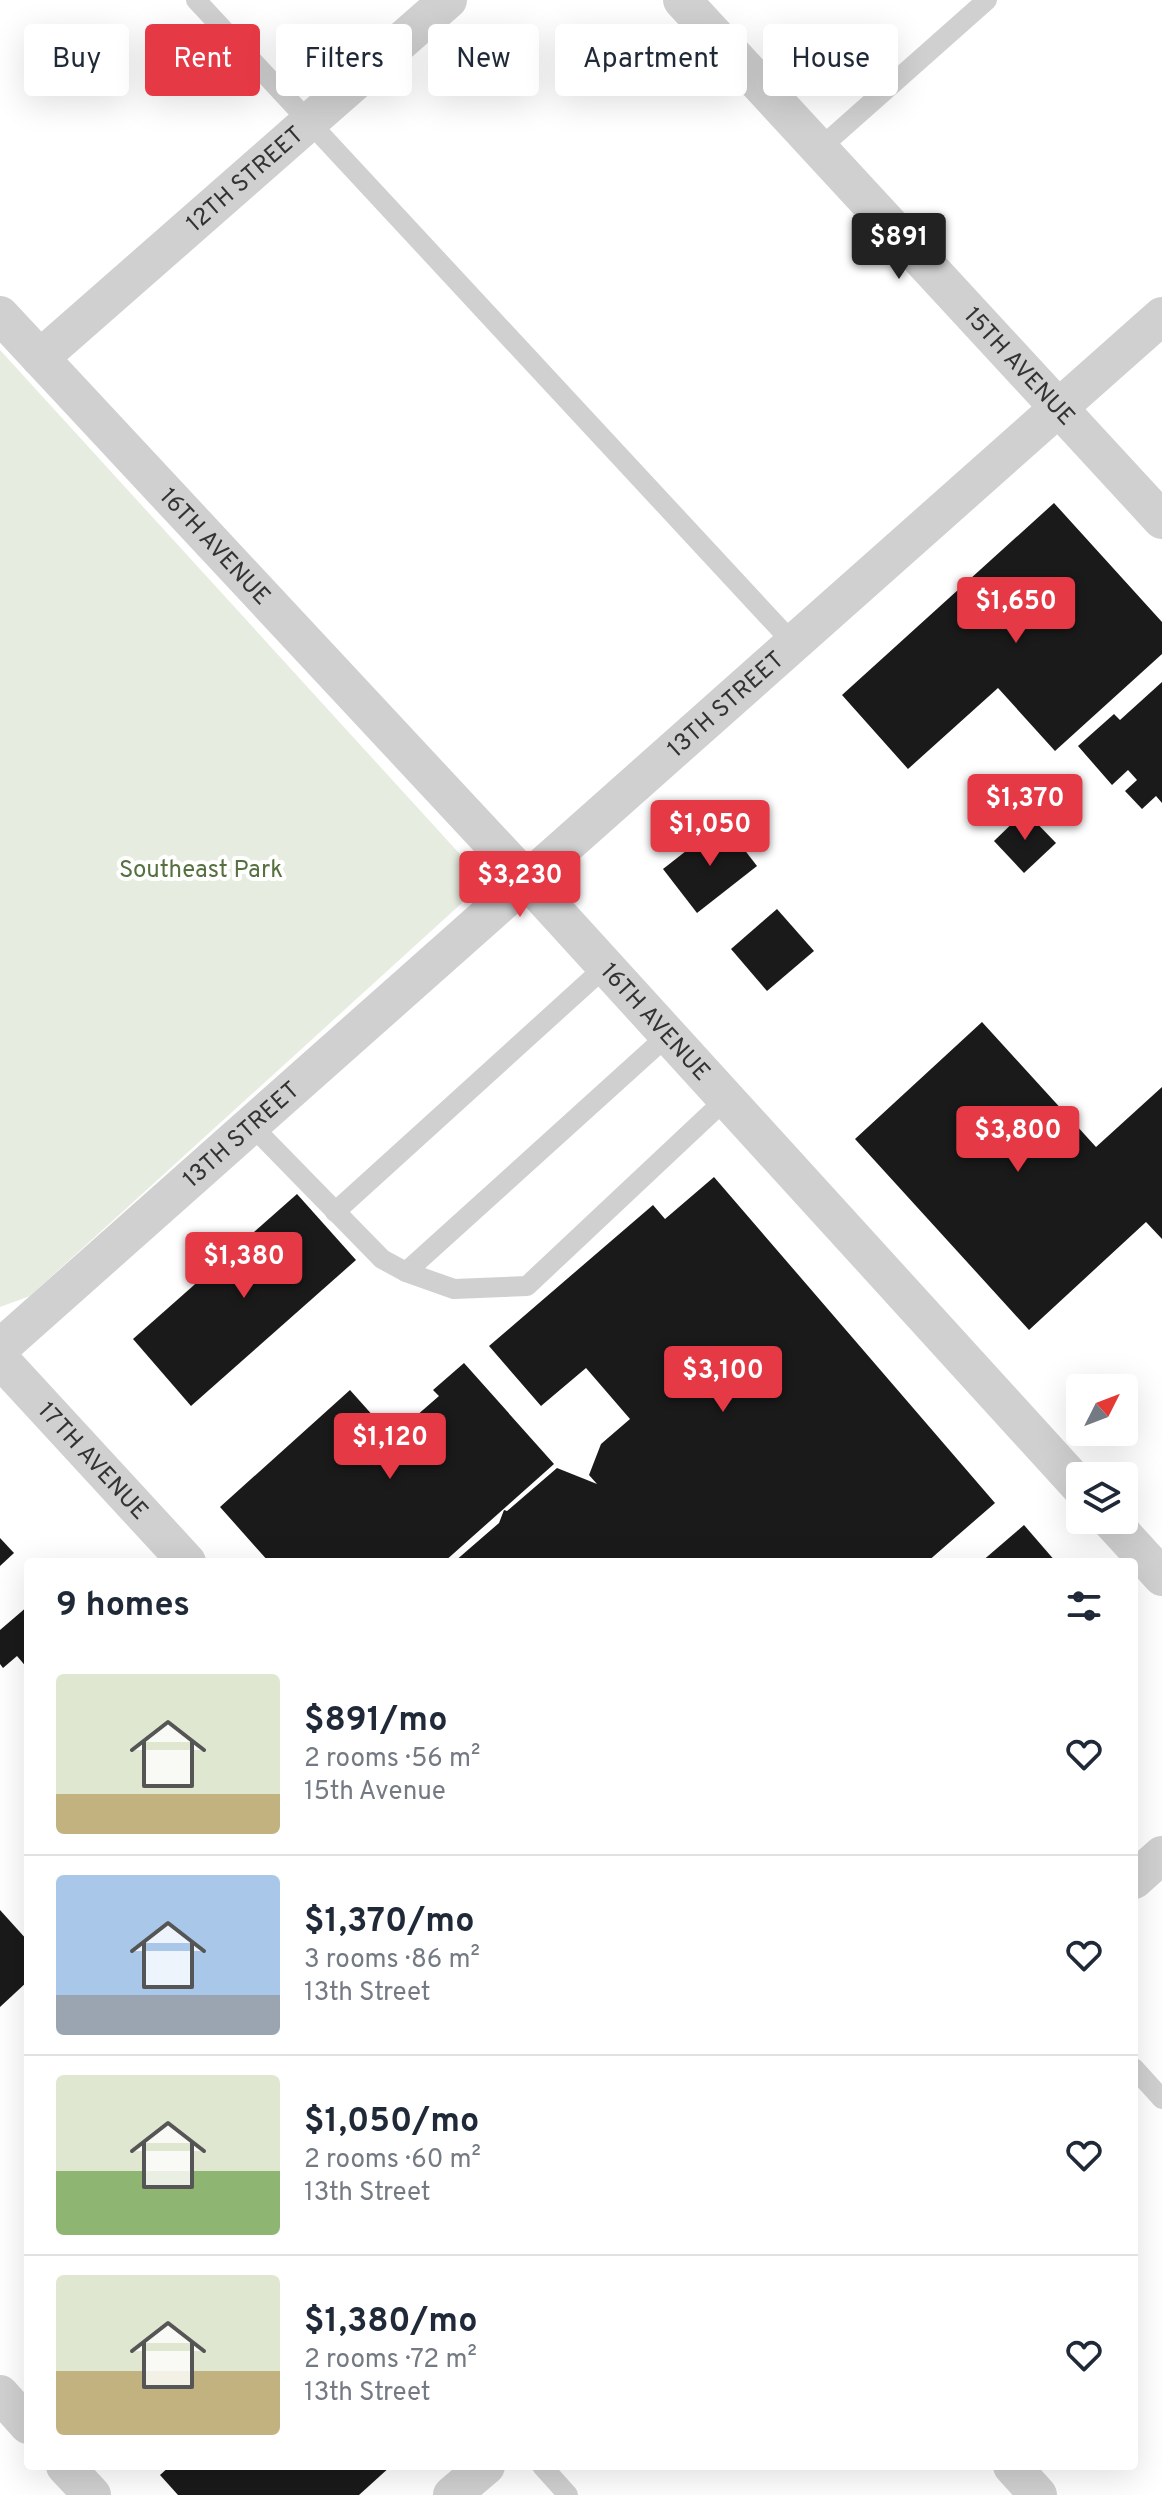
<!DOCTYPE html>
<meta charset="utf-8">
<style>
:root{--surface:#fff;--page:#f6f6f7;--text:#1f2937;--muted:#747a83;--line:#e0e1e3;--accent:#e63946}
body{margin:0;font-family:Overpass,sans-serif;background:var(--page);color:var(--text);height:100vh;display:flex;flex-direction:column;font-size:30px;white-space:nowrap}
*{box-sizing:border-box;margin:0}
p{font-size:26px;color:var(--muted)}
.icon{flex:none;width:44px;height:44px;fill:none;stroke:currentColor;stroke-width:2;stroke-linecap:round;stroke-linejoin:round}
.map{position:relative;flex:1;overflow:hidden}
.sheet{position:absolute;left:24px;top:1558px;width:1114px;height:912px;display:flex;flex-direction:column;background:var(--surface);border-radius:8px;box-shadow:0 8px 32px #0002}
.sheet>*{flex:none}
.top-card{position:absolute;left:24px;top:24px;width:1114px;height:72px;display:flex;gap:16px}
.needle{width:52px;rotate:48deg}
.buttons{position:absolute;left:1066px;top:1374px;display:grid;gap:16px}
.buttons a{display:grid;place-items:center;width:72px;height:72px;border-radius:8px;background:var(--surface);box-shadow:0 8px 32px #0002;font-size:40px}
.price{position:absolute;translate:-50% -68px;padding:0 18px;border-radius:8px;background:var(--accent);color:#fff;font-size:26px;line-height:52px;filter:drop-shadow(0 2px 4px #0008)}
.price::after{content:'';position:absolute;left:50%;top:48px;width:24px;height:18px;margin-left:-12px;background:inherit;clip-path:polygon(0 0,100% 0,50% 100%)}
.price.current{background:#222;color:#fff}
ul{padding:0;list-style:none}
li{display:flex;align-items:center;gap:24px;height:200px;padding:0 32px}
li+li{border-top:2px solid var(--line)}
li span{display:grid;place-items:center;flex:none;width:224px;height:160px;border-radius:8px;color:#555}
li>.icon{margin-inline-start:auto}
span .icon{width:96px;height:96px;fill:#fffc;stroke-width:1}
li b{font-size:34px}
h2{display:flex;justify-content:space-between;align-items:center;height:96px;padding:0 32px;font-size:34px}
.chip{padding:0 28px;border-radius:8px;background:var(--surface);box-shadow:0 8px 32px #0002;font-size:28px;line-height:72px}
.chip.current{background:var(--accent);color:#fff}
.map>svg:first-child{display:block}
.green{fill:#e6ecdf}
.building{fill:#1a1a1a}
.lines{fill:none;stroke-linecap:round;stroke-linejoin:round}
.lane{stroke:#d0d0d0;stroke-width:20}
.street{stroke:#d0d0d0;stroke-width:38}
.labels{text-anchor:middle;stroke-width:8;stroke-linejoin:round;paint-order:stroke}
.street-label{font-size:24px;fill:#333;stroke:#fff}
.park-label{font-size:24px;fill:#56703f;stroke:#fff}
</style>
<div class="map">
<svg width="1162" height="2495" viewBox="0 0 1162 2495">
<rect width="100%" height="100%" fill="#fff"/>
<polygon class="green" points="0,350 468,863 474,876 474,892 30,1296 0,1307"/>
<g class="building">
<polygon points="1054,503 1162,622 1162,654 1055,751 998,688 908,769 842,695"/>
<polygon points="1162,682 1162,803 1156,796 1142,809 1125,791 1137,780 1128,770 1112,785 1078,746 1114,714 1120,720"/>
<polygon points="1025,811 1056,843 1024,873 994,841"/>
<polygon points="723,822 757,866 697,913 663,869"/>
<polygon points="777,909 814,951 767,991 731,949"/>
<polygon points="982,1022 1096,1147 1162,1087 1162,1239 1146,1222 1029,1330 855,1139"/>
<polygon points="714,1177 995,1503 927,1562 454,1562 499,1523 504,1510 507,1511 557,1468 597,1484 589,1475 601,1444 630,1419 586,1368 541,1406 489,1346 653,1205 665,1219"/>
<polygon points="297,1194 356,1260 191,1406 133,1339"/>
<polygon points="464,1363 554,1464 444,1562 269,1562 220,1507 350,1390 392,1437 439,1396 433,1390"/>
<polygon points="1024,1525 1056,1562 981,1562"/>
<polygon points="0,1538 14,1553 0,1566"/>
<polygon points="28,1606 28,1669 17,1656 3,1668 0,1664 0,1630"/>
<polygon points="0,1910 28,1941 28,1981 0,2007"/>
<polygon points="170,2466 391,2466 359,2495 178,2495 160,2475"/>
</g>
<g class="lines">
<g class="lane">
<polyline points="196,0 793,643"/>
<polyline points="819,149 987,0"/>
<polyline points="251,1125 382,1259 406,1272 454,1289 527,1286 726,1099"/>
<polyline points="335,1212 605,967"/>
<polyline points="406,1272 668,1035"/>
<polyline points="1134,2068 1162,2099"/>
<polyline points="542,2466 568,2495"/>
</g>
<g class="street">
<path id="s1" d="M682 0 1162 520"/>
<path id="s2" d="M0 315 526 879 1080 1487"/>
<path id="s3" d="M40 358 448 0"/>
<path id="s4" d="M0 1348 1162 316"/>
<path id="s5" d="M0 1359 187 1562"/>
<polyline points="1110,1520 1162,1577"/>
<polyline points="1134,1880 1162,1855"/>
<polyline points="0,2394 28,2425"/>
<polyline points="65,2466 92,2495"/>
<polyline points="1012,2466 1038,2495"/>
<polyline points="452,2495 486,2466"/>
</g>
</g>
<g class="labels">
<g class="street-label">
<text dy="8" stroke="none"><textPath href="#s3" startOffset="272">12TH STREET</textPath></text>
<text dy="8" stroke="none"><textPath href="#s1" startOffset="498">15TH AVENUE</textPath></text>
<text dy="8" stroke="none"><textPath href="#s2" startOffset="316">16TH AVENUE</textPath></text>
<text dy="8" stroke="none"><textPath href="#s4" startOffset="970">13TH STREET</textPath></text>
<text dy="8" stroke="none"><textPath href="#s2" startOffset="964">16TH AVENUE</textPath></text>
<text dy="8" stroke="none"><textPath href="#s4" startOffset="322">13TH STREET</textPath></text>
<text dy="8" stroke="none"><textPath href="#s5" startOffset="138">17TH AVENUE</textPath></text>
</g>
<g class="park-label">
<text x="201" y="877">Southeast Park</text>
</g>
</g>
</svg>
<div class="buttons">
<a><svg class="needle" viewBox="-14 -14 28 28"><path d="M0-13l5 13h-10z" fill="#e53935"/><path d="M0 13l5-13h-10z" fill="#747a83"/></svg></a>
<a><svg class="icon" aria-label="layers" viewBox="0 0 24 24"><path d="M12 4l9 5-9 5-9-5zM3 14l9 5 9-5"/></svg></a>
</div>
<b class="price current" style="left:899px;top:281px">$891</b>
<b class="price" style="left:1016px;top:645px">$1,650</b>
<b class="price" style="left:1025px;top:842px">$1,370</b>
<b class="price" style="left:710px;top:868px">$1,050</b>
<b class="price" style="left:520px;top:919px">$3,230</b>
<b class="price" style="left:1018px;top:1174px">$3,800</b>
<b class="price" style="left:244px;top:1300px">$1,380</b>
<b class="price" style="left:723px;top:1414px">$3,100</b>
<b class="price" style="left:390px;top:1481px">$1,120</b>
<div class="top-card">
<a class="chip">Buy</a>
<a class="chip current">Rent</a>
<a class="chip">Filters</a>
<a class="chip">New</a>
<a class="chip">Apartment</a>
<a class="chip">House</a>
</div>
<section class="sheet">
<h2>9 homes<svg class="icon" aria-label="filters" viewBox="0 0 24 24"><path d="M4 7h16M4 17h16"/><circle cx="9" cy="7" r="2"/><circle cx="15" cy="17" r="2"/></svg></h2>
<ul>
<li><span style="background:linear-gradient(#dfe7d0 75%,#c2b280 0)"><svg class="icon" aria-label="home" viewBox="0 0 24 24"><path d="M3 11l9-7 9 7M6 9v11h12V9"/></svg></span><div><b>$891/mo</b><p>2 rooms · 56 m²</p><p>15th Avenue</p></div><svg class="icon" aria-label="heart" viewBox="0 0 24 24"><path d="M12 20l-8-8c-3-5 5-10 8-4 3-6 11-1 8 4z"/></svg></li>
<li><span style="background:linear-gradient(#a9c7e8 75%,#9aa5b1 0)"><svg class="icon" aria-label="home" viewBox="0 0 24 24"><path d="M3 11l9-7 9 7M6 9v11h12V9"/></svg></span><div><b>$1,370/mo</b><p>3 rooms · 86 m²</p><p>13th Street</p></div><svg class="icon" aria-label="heart" viewBox="0 0 24 24"><path d="M12 20l-8-8c-3-5 5-10 8-4 3-6 11-1 8 4z"/></svg></li>
<li><span style="background:linear-gradient(#dfe7d0 60%,#8fb573 0)"><svg class="icon" aria-label="home" viewBox="0 0 24 24"><path d="M3 11l9-7 9 7M6 9v11h12V9"/></svg></span><div><b>$1,050/mo</b><p>2 rooms · 60 m²</p><p>13th Street</p></div><svg class="icon" aria-label="heart" viewBox="0 0 24 24"><path d="M12 20l-8-8c-3-5 5-10 8-4 3-6 11-1 8 4z"/></svg></li>
<li><span style="background:linear-gradient(#dfe7d0 60%,#c2b280 0)"><svg class="icon" aria-label="home" viewBox="0 0 24 24"><path d="M3 11l9-7 9 7M6 9v11h12V9"/></svg></span><div><b>$1,380/mo</b><p>2 rooms · 72 m²</p><p>13th Street</p></div><svg class="icon" aria-label="heart" viewBox="0 0 24 24"><path d="M12 20l-8-8c-3-5 5-10 8-4 3-6 11-1 8 4z"/></svg></li>
</ul>
</section>
</div>
